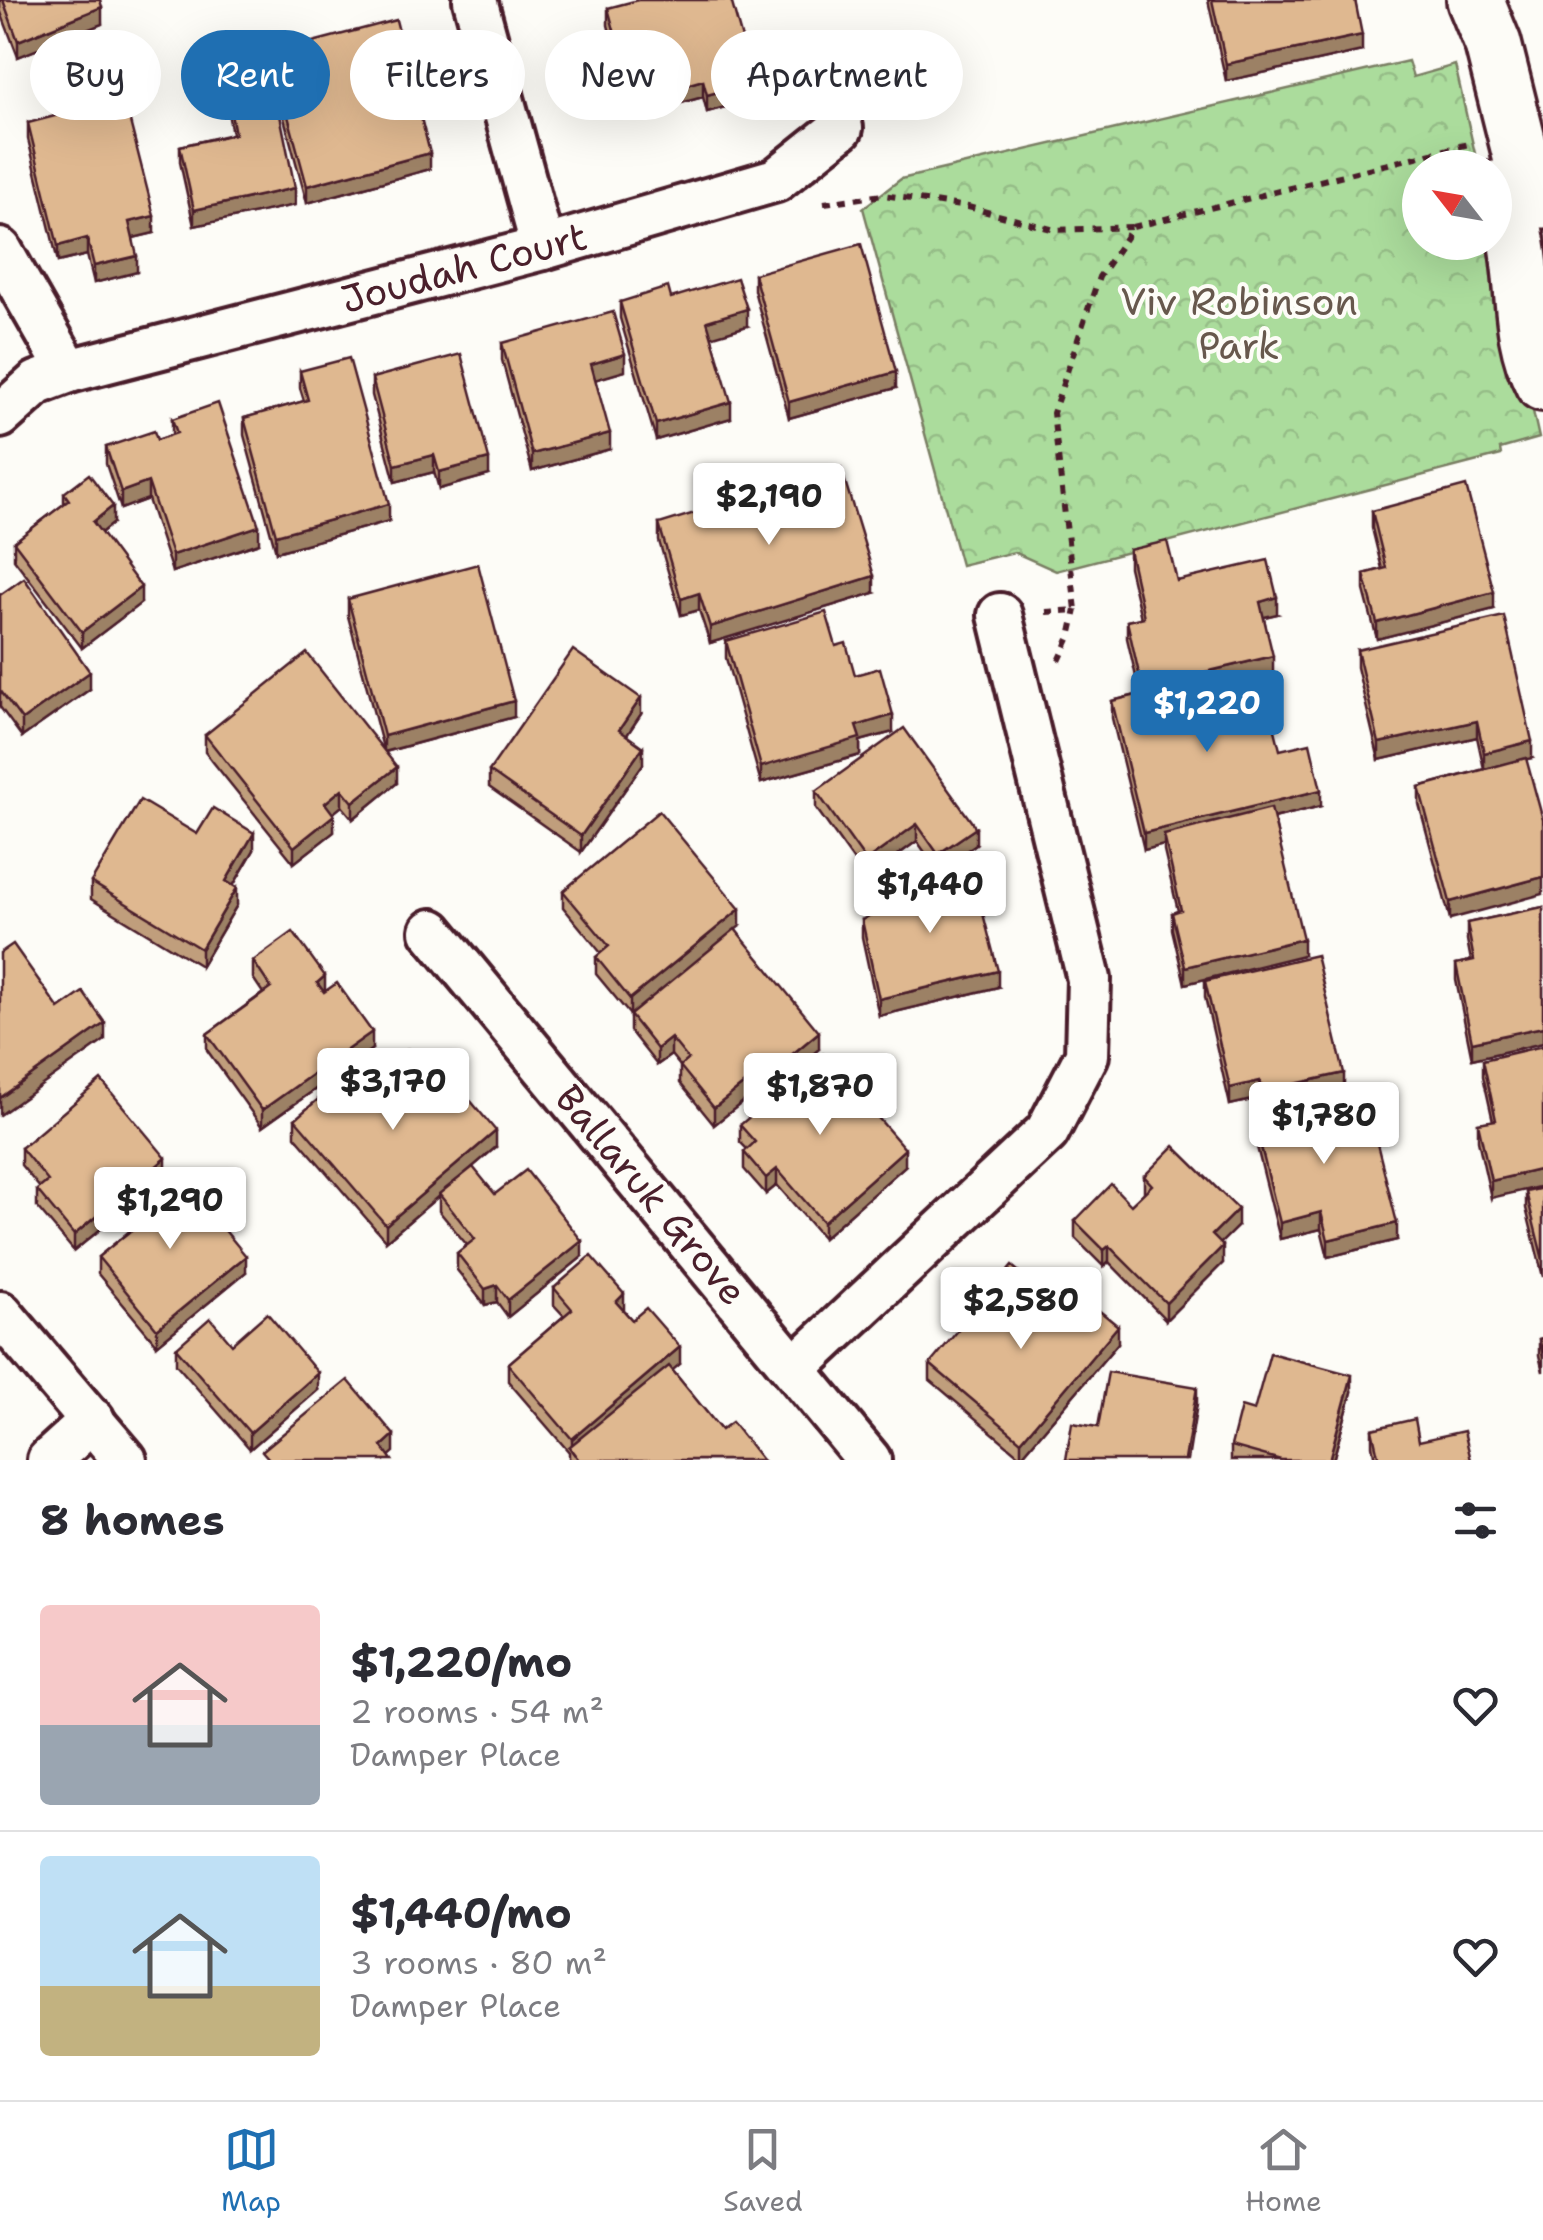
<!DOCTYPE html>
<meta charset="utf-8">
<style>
:root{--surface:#fff;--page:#f2f2f3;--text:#2b2b33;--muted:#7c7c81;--line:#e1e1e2;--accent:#1f6fb2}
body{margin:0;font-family:"Shantell Sans",sans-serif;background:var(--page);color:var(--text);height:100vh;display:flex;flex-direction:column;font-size:38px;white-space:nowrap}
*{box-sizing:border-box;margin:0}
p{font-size:32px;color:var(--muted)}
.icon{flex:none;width:55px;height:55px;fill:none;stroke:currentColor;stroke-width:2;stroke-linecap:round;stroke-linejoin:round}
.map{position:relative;height:1460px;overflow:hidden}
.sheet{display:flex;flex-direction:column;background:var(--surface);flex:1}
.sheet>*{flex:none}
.guide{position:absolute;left:30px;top:30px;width:1000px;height:90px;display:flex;gap:20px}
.needle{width:65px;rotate:301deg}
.fabs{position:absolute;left:1402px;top:150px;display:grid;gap:20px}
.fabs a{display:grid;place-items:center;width:110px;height:110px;border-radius:50%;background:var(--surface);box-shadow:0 10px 40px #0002;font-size:50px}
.price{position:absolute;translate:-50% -85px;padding:0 22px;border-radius:10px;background:#fff;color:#222;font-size:32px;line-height:65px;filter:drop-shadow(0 2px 5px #0008)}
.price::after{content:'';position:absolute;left:50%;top:60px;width:30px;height:22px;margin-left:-15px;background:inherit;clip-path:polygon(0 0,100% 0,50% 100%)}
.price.current{background:var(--accent);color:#fff}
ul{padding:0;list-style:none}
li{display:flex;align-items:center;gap:30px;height:250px;padding:0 40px}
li+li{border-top:2px solid var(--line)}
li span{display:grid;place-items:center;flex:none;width:280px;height:200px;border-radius:10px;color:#555}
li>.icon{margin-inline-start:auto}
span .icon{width:120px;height:120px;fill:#fffc;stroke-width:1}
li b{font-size:42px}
h2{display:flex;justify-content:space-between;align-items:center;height:120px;padding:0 40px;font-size:42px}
.pill{padding:0 35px;border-radius:45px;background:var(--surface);box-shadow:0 10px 40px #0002;font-size:35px;line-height:90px}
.pill.current{background:var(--accent);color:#fff}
.tabs{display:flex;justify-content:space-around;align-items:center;height:140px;border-top:2px solid var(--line);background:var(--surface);font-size:28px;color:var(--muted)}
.tabs a{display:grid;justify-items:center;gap:5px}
.tabs .current{color:var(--accent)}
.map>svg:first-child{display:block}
.park{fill:url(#park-crowns);stroke:#7a7e64;stroke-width:2.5}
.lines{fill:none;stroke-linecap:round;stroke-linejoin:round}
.street-casing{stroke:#4a1f2b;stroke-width:50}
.secondary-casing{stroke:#4a1f2b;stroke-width:62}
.path{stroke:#4a1f2b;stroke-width:6;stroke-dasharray:8 8;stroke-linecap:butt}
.street{stroke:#fdfcf7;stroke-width:42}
.secondary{stroke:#fdfcf7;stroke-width:55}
.wall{fill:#c09e7c;stroke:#4a1f2b;stroke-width:2.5}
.shaded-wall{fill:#9c8165;stroke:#4a1f2b;stroke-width:2.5}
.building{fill:#dfb890;stroke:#4a1f2b;stroke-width:2.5}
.labels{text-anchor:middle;stroke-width:8;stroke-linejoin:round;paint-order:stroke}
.street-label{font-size:38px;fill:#4a1f2b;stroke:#fdfcf7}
.park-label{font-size:38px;fill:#67584d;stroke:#fdfcf7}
</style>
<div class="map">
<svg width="1543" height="1460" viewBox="0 0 1543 1460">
<defs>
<pattern id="park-crowns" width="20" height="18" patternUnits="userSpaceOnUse" patternTransform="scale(2.5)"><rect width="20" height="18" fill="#abdc9c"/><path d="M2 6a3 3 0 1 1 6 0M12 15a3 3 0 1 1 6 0" fill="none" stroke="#95bc87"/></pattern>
</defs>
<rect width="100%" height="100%" fill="#fdfcf7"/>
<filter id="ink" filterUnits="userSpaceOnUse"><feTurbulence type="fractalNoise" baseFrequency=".01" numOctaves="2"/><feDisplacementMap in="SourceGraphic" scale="20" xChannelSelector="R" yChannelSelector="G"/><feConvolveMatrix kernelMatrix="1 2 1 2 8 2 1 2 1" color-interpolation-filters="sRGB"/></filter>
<g filter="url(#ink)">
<polygon class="park" points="1408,61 1413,77 1455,65 1478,167 1420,168 1420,242 1495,242 1539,438 1500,449 1501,455 1056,571 1014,552 961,565 863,208 901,179"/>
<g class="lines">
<defs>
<g id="street">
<polyline points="475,0 543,248"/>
<polyline points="0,250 69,371"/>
<polyline points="0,416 37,383 69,371 543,248 776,180 841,128"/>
<polyline points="432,931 869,1460"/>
<polyline points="0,1313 125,1460"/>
<polyline points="795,1368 1047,1132 1087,1055 1089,979 1000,615"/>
<polyline points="49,1460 93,1420"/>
</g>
<g id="secondary">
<polyline points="1475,0 1493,44 1522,160 1543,200"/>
<path d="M1495 189C1501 201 1509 213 1513 225 1527 278 1517 333 1543 383"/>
</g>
</defs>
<use href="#street" class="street-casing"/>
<use href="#secondary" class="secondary-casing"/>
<g class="path">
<polyline points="824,203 883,195 968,207 1055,230 1133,227"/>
<polyline points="1046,612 1076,610 1053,413 1099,277 1133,227 1469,144"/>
<polyline points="1059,661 1070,637 1076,610"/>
</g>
<use href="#street" class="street"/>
<use href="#secondary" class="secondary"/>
</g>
<g class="wall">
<polygon points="0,0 100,0 102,24 18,57 0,10"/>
<polygon points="1208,0 1355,0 1362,51 1226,81"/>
<polygon points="608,8 754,99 707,112 703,97 633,116 608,25"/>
<polygon points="271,53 430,169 307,203 271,70"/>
<polygon points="228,97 295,205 194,226 180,162 180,146 232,134 228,113"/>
<polygon points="28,123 154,233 133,238 137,272 94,283 87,255 58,262 28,139"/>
<polygon points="754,274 896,388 789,418 754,290"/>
<polygon points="671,298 747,326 711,336 731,418 656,440 620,318 620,302"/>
<polygon points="502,343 625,371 595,379 610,449 532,471 502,360"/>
<polygon points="300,371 389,521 276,552 244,435 244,418 304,401 300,388"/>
<polygon points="372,378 489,475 439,489 434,472 395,482 372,395"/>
<polygon points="172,419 259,543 172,572 148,499 121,509 106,464 106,447 157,440 172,435"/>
<polygon points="64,493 113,523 101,533 141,603 82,648 14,559 14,542 64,504"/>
<polygon points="1372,511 1494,609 1377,639 1364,590 1364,574 1382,569 1372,528"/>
<polygon points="659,524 874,593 710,643 699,610 681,615 659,541"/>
<polygon points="1129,550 1177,581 1277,614 1264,617 1273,673 1193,692 1196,703 1280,750 1321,806 1274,818 1303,955 1185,984 1172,929 1172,913 1178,911 1164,851 1164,845 1144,850 1112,718 1112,701 1140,694 1127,638 1127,621 1141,618 1129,567"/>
<polygon points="0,595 90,689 22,737 0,707"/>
<polygon points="348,599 514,717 385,752 397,783 353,819 342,806 333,813 334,832 294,863 205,752 205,735 383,748 348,616"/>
<polygon points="726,641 836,646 893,732 860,741 860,755 761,783 726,658"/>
<polygon points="1357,650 1532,758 1527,759 1450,919 1419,804 1419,787 1484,769 1477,737 1379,760 1357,667"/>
<polygon points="641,714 626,736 643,764 581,852 489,787 489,771"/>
<polygon points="816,791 976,844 938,871 917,841 866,878 816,808"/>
<polygon points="197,834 254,850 233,886 237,905 201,966 91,899 91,882"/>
<polygon points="563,891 740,926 735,929 819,1049 754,1103 749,1097 714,1125 680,1083 680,1066 671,1055 657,1065 630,1031 630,1015 596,974 596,957 601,953 563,907"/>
<polygon points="1543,907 1543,1043 1472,1059 1456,980 1456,964 1471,961 1467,940 1467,923"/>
<polygon points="862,920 998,987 879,1016 862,937"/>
<polygon points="253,961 325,992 372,1049 262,1127 207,1050 207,1034 263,993 253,978"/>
<polygon points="1205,981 1344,1089 1320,1095 1327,1123 1397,1240 1328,1257 1321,1229 1280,1239 1252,1127 1252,1111 1263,1108 1260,1098 1230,1105 1205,997"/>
<polygon points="1543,1046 1491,1198 1478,1140 1478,1123 1493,1121 1483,1076 1483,1060"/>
<polygon points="378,1076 438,1098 447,1108 496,1147 468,1171 495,1194 582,1257 508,1317 497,1302 485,1305 457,1270 457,1253 467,1245 439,1211 439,1196 386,1241 295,1136 295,1119"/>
<polygon points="740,1125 905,1166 823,1238 777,1185 766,1194 744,1169 744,1152 747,1149 740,1142"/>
<polygon points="21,1148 166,1174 159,1180 171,1196 246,1272 157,1345 98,1274 98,1257 132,1229 125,1220 125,1209 74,1251 37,1207 37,1190 40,1188 21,1165"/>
<polygon points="1144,1176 1238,1226 1220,1243 1223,1263 1166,1320 1109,1262 1104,1267 1075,1238 1075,1221 1131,1205 1144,1193"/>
<polygon points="1543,1188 1543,1277 1526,1208 1526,1192"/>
<polygon points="554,1288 624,1311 632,1320 680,1364 672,1370 721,1430 762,1460 569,1460 569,1452 508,1381 508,1364 564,1316 554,1305"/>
<polygon points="1071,1315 1118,1343 1021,1457 930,1380 930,1364"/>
<polygon points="1543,1338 1543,1372 1539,1355 1539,1339"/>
<polygon points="232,1344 318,1390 250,1449 176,1364 176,1348"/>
<polygon points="1352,1392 1333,1460 1231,1460 1231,1446 1254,1411"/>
<polygon points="1372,1429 1419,1441 1471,1460 1375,1460 1372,1445"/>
</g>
<g class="shaded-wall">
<polygon points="102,7 102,24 18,57 18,41"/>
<polygon points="1362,35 1362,51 1226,81 1226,64"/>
<polygon points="703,80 703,97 633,116 633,100"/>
<polygon points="754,82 754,99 707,112 707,95"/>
<polygon points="430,153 430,169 307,203 307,186"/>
<polygon points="295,188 295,205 194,226 194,210"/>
<polygon points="154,216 154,233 129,239 129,222"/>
<polygon points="87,238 87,255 58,262 58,246"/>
<polygon points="137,256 137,272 94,283 94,266"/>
<polygon points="747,309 747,326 707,338 707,321"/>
<polygon points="625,354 625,371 591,381 591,364"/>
<polygon points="896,372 896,388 789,418 789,402"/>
<polygon points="731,402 731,418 656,440 656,424"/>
<polygon points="610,433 610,449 532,471 532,454"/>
<polygon points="434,455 434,472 395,482 395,465"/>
<polygon points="489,459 489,475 439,489 439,472"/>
<polygon points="148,482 148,499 121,509 121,492"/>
<polygon points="389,504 389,521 276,552 276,535"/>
<polygon points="113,506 113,523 93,539 93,522"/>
<polygon points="259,526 259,543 172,572 172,555"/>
<polygon points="874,576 874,593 710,643 710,627"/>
<polygon points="141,587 141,603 82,648 82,632"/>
<polygon points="1494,592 1494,609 1377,639 1377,623"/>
<polygon points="699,593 699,610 681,615 681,599"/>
<polygon points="1277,597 1277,614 1260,618 1260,602"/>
<polygon points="1273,656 1273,673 1142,704 1142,687"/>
<polygon points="90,672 90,689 22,737 22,720"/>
<polygon points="641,698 641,714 619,747 619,730"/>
<polygon points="514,701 514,717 384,752 384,736"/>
<polygon points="893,715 893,732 860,741 860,755 761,783 761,767 856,726"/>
<polygon points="1477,721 1477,737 1379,760 1379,743"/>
<polygon points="1532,741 1532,758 1484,769 1484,753"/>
<polygon points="643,747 643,764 581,852 581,836"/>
<polygon points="397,767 397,783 353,819 353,802"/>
<polygon points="342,789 342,806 325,820 325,803"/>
<polygon points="1321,790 1321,806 1166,845 1164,835 1164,845 1144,850 1144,833"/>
<polygon points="334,815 334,832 294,863 294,847"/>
<polygon points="917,824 917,841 866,878 866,861"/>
<polygon points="976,828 976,844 938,871 938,854"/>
<polygon points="254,833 254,850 226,898 226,881"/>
<polygon points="1543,877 1543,894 1450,919 1450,902"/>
<polygon points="237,888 237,905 201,966 201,949"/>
<polygon points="740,909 740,926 630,1016 630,999"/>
<polygon points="1303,939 1303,955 1185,984 1185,967"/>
<polygon points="998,971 998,987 879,1016 879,999"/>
<polygon points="325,976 325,993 317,983"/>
<polygon points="105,1023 105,1040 0,1115 0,1098"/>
<polygon points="1543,1027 1543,1043 1472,1059 1472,1042"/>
<polygon points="372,1032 372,1049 262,1127 262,1110"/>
<polygon points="819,1032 819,1049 754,1103 754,1086"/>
<polygon points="671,1038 671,1055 657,1065 657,1049"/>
<polygon points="1344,1073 1344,1089 1263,1108 1263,1091"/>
<polygon points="749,1080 749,1097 714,1125 714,1108"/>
<polygon points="1260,1081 1260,1098 1230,1105 1230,1088"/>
<polygon points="438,1085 438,1101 431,1090"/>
<polygon points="496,1131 496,1147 386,1241 386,1225"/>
<polygon points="905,1149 905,1166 823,1238 823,1222"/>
<polygon points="166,1158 166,1174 128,1207 125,1203 125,1209 74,1251 74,1235"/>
<polygon points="777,1169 777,1185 766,1194 766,1178"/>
<polygon points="1543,1169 1543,1186 1491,1198 1491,1181"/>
<polygon points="1238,1209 1238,1226 1212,1252 1212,1235"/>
<polygon points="1321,1212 1321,1229 1280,1239 1280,1223"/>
<polygon points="1397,1223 1397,1240 1328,1257 1328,1240"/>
<polygon points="582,1241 582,1257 508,1317 508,1300"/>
<polygon points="1109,1246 1109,1262 1104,1267 1104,1250"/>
<polygon points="1223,1246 1223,1263 1166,1320 1166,1303"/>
<polygon points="246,1256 246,1272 157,1345 157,1329"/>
<polygon points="497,1285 497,1302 485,1305 485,1289"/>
<polygon points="624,1294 624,1311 616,1302"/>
<polygon points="1118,1326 1118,1343 1021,1457 1021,1441"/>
<polygon points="680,1347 680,1364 574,1454 572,1451 572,1439"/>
<polygon points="318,1373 318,1390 250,1449 250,1433"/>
<polygon points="1352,1375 1352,1392 1333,1460 1329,1460"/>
<polygon points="1197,1387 1197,1404 1188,1460 1185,1460"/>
<polygon points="394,1435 394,1452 385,1460 382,1446"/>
</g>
<g class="building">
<polygon points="3,0 100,0 102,7 18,41"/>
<polygon points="638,0 731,0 754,82 707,95 703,80 633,100 608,8"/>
<polygon points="1212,0 1355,0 1362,35 1226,64"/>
<polygon points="396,20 430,153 307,186 271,53"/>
<polygon points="274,86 295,188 194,210 180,146 235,134 228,97"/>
<polygon points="124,98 154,216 129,222 137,256 94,266 87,238 58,246 28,123"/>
<polygon points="861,244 896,372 789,402 754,274"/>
<polygon points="737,278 747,309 707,321 731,402 656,424 620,302 668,287 671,298"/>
<polygon points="613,312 625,354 591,364 610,433 532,454 502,343"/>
<polygon points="461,354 489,459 439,472 434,455 395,465 372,378"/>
<polygon points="349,358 389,504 276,535 244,418 308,400 300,371"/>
<polygon points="218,403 259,526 172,555 148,482 121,492 106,447 154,431 157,440 177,433 172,419"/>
<polygon points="841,468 874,576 710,627 699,593 681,599 659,524"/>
<polygon points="89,474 113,506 93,522 141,587 82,632 14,542 69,500 64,493"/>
<polygon points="1466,486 1494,592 1377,623 1364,574 1386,568 1372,511"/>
<polygon points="1167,541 1177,581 1268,560 1277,597 1260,602 1273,656 1142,687 1127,621 1144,617 1129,550"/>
<polygon points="478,564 514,701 384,736 348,599"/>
<polygon points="24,578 90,672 22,720 0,690 0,595"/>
<polygon points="826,612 836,646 846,643 855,675 880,668 893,715 856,726 860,738 761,767 726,641"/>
<polygon points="1504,616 1532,741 1484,753 1477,721 1379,743 1357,650"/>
<polygon points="573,650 641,698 619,730 643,747 581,836 489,771"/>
<polygon points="307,653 397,767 353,802 342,789 325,803 334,815 294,847 205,735"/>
<polygon points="1191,682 1196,703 1264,686 1280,750 1310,743 1321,790 1144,833 1112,701"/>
<polygon points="904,728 976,828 938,854 917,824 866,861 816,791"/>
<polygon points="1526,758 1543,820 1543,877 1450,902 1419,787"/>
<polygon points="140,800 197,834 213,808 254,833 226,881 237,888 201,949 91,882"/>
<polygon points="1271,808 1303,939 1185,967 1172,913 1181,910 1164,835"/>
<polygon points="659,811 740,909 630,999 596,957 609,946 563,891"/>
<polygon points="969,860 998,971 879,999 862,920"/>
<polygon points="1543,907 1543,1027 1472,1042 1456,964 1474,960 1467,923"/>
<polygon points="735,929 819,1032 754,1086 749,1080 714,1108 680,1066 688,1059 671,1038 657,1049 630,1015"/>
<polygon points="293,932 325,976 317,983 324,992 337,983 372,1032 262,1110 207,1034 271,988 253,961"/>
<polygon points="13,944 59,1009 83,992 105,1023 0,1098 0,953"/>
<polygon points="1316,955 1344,1073 1263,1091 1260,1081 1230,1088 1205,981"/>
<polygon points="1543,1046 1543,1169 1491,1181 1478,1123 1496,1120 1483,1060"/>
<polygon points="408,1049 438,1085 431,1090 447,1108 464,1093 496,1131 386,1225 295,1119 364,1060 378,1076"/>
<polygon points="823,1054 905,1149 823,1222 777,1169 766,1178 744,1152 755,1142 740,1125"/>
<polygon points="101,1080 166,1158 74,1235 37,1190 48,1181 21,1148"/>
<polygon points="1320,1093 1327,1123 1369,1112 1397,1223 1328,1240 1321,1212 1280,1223 1252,1111"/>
<polygon points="1174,1146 1238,1209 1212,1235 1223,1246 1166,1303 1109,1246 1104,1250 1075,1221 1111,1184 1131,1205 1152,1185 1144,1176"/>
<polygon points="473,1167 495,1194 526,1170 582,1241 508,1300 497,1285 485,1289 457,1253 475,1239 439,1194"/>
<polygon points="157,1178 171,1196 186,1183 246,1256 157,1329 98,1257 140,1223 125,1203"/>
<polygon points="1543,1188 1543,1260 1526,1192"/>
<polygon points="591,1256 624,1294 616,1302 632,1320 646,1308 680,1347 572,1439 508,1364 572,1309 554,1288"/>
<polygon points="1012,1266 1071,1315 1085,1299 1118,1326 1021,1441 930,1364"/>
<polygon points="267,1313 318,1373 250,1433 176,1348 210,1318 232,1344"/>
<polygon points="1543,1338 1543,1356 1539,1339"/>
<polygon points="1270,1353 1352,1375 1329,1460 1281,1460 1231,1446 1241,1407 1254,1411"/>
<polygon points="669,1366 721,1430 732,1422 762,1460 579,1460 569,1447"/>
<polygon points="1108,1372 1197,1387 1185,1460 1066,1460 1072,1423 1098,1427"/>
<polygon points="348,1380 394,1435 382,1446 392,1460 270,1460 262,1451"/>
<polygon points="1415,1419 1419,1441 1464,1431 1471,1460 1379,1460 1372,1429"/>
</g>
</g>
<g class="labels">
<g class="street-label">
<text transform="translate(464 268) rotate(-15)" y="13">Joudah Court</text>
<text transform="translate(651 1195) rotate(50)" y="13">Ballaruk Grove</text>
</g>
<g class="park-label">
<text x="1239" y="315">Viv Robinson<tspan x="1239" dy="44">Park</tspan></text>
</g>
</g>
</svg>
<div class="fabs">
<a><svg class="needle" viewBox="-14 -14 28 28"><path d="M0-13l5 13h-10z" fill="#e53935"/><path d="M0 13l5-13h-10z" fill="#7c7c81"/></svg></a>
</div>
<b class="price" style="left:769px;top:548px">$2,190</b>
<b class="price current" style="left:1207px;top:755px">$1,220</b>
<b class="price" style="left:930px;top:936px">$1,440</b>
<b class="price" style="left:393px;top:1133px">$3,170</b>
<b class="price" style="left:820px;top:1138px">$1,870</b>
<b class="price" style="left:1324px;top:1167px">$1,780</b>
<b class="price" style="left:170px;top:1252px">$1,290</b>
<b class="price" style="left:1021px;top:1352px">$2,580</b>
<div class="guide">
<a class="pill">Buy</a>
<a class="pill current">Rent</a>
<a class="pill">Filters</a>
<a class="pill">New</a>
<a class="pill">Apartment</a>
</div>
</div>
<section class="sheet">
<h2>8 homes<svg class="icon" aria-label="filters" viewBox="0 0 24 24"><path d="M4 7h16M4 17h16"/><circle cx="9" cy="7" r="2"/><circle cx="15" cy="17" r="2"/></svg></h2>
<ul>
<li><span style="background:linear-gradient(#f6c9c9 60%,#9aa5b1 0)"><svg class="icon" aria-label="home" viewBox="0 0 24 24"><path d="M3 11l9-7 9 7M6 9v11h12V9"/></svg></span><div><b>$1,220/mo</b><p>2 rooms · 54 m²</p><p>Damper Place</p></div><svg class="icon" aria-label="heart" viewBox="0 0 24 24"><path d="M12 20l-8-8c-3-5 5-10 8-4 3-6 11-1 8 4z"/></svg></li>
<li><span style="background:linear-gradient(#bfe0f5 65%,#c2b280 0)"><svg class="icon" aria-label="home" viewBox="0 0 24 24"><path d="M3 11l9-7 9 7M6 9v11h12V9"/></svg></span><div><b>$1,440/mo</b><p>3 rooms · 80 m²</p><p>Damper Place</p></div><svg class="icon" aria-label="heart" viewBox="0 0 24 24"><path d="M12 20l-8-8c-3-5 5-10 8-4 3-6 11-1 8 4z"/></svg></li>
</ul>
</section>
<nav class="tabs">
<a class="current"><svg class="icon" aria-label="map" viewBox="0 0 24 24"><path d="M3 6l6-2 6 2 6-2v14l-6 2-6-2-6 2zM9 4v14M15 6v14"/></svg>Map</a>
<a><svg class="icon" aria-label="saved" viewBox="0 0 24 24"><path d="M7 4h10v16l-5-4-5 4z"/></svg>Saved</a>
<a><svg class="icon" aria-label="home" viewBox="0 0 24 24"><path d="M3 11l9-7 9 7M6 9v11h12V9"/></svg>Home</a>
</nav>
